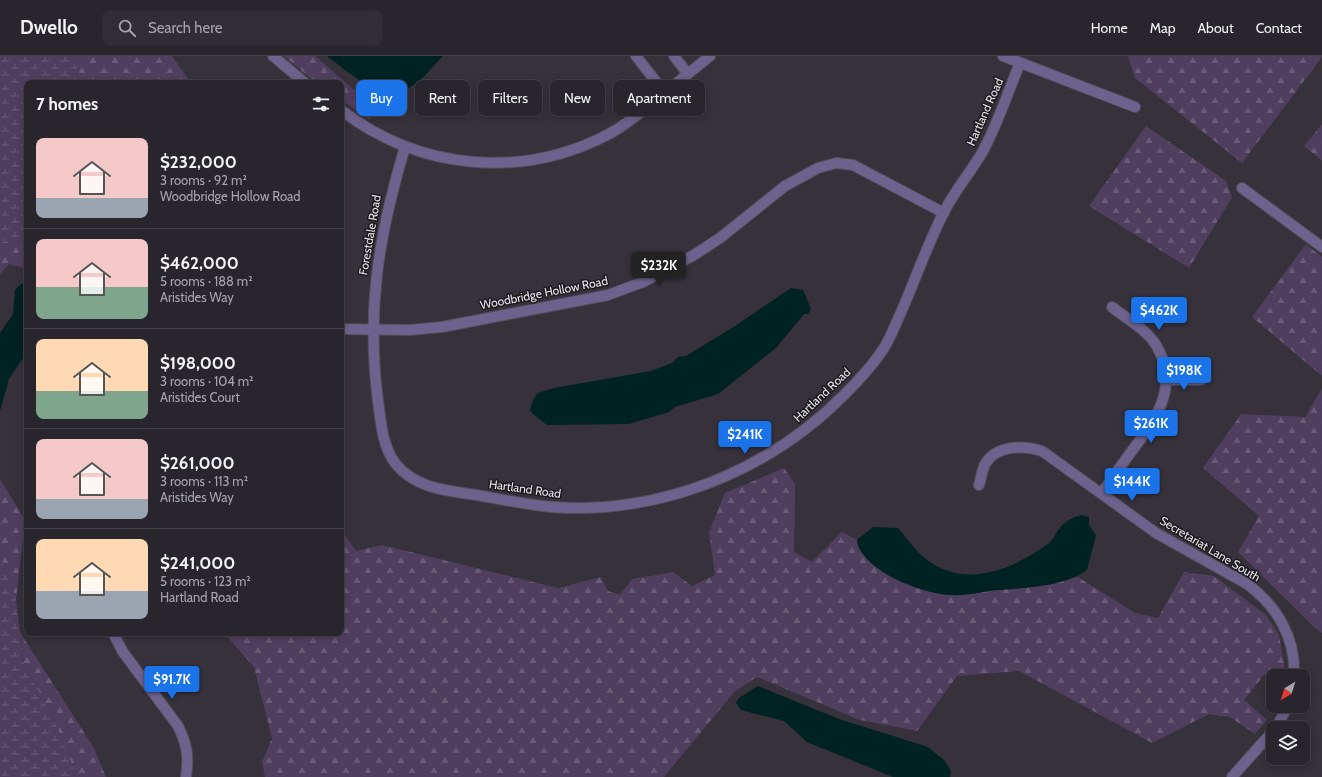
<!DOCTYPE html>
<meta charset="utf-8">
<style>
:root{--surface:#28252c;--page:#302d34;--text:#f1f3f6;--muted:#a5a5a9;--line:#444248;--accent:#1a73e8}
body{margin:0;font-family:Cabin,sans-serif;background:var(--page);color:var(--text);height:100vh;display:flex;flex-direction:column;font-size:15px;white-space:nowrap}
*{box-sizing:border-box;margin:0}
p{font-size:13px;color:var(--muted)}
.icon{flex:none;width:22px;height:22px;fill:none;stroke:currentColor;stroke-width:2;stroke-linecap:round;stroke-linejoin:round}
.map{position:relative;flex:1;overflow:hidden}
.drawer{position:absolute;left:24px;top:24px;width:320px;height:556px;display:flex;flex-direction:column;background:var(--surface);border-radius:8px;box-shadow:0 2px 10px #0003,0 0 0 1px var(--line)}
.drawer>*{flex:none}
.banner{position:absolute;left:356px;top:24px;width:380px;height:36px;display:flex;gap:8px}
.needle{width:26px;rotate:218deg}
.tools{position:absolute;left:1266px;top:613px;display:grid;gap:8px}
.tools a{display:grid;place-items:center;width:44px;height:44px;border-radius:8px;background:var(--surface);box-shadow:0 2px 10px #0003,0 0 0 1px var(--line);font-size:20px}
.price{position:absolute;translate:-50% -34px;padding:0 9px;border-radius:4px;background:var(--accent);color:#fff;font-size:13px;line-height:26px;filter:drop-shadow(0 1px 2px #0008)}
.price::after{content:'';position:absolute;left:50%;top:24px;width:12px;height:9px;margin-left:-6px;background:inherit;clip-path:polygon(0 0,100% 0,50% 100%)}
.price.on{background:#222;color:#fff}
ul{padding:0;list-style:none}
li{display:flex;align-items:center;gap:12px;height:100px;padding:0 12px}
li+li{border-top:1px solid var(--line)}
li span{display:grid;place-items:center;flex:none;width:112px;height:80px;border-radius:8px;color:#555}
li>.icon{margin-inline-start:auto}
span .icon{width:48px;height:48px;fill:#fffc;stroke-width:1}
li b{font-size:17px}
h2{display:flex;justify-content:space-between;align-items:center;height:48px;padding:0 12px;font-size:17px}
.tag{padding:0 14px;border-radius:8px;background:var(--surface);box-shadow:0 2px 10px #0003,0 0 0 1px var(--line);font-size:14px;line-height:36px}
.tag.on{background:var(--accent);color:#fff}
header{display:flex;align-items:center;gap:24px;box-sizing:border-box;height:56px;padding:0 20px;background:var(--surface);border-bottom:1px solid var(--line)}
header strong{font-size:19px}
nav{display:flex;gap:22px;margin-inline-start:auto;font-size:14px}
.search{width:280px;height:36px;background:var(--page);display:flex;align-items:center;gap:10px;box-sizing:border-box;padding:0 14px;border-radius:8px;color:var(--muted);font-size:15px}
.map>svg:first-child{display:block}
.forest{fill:url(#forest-firs)}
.wetland{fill:url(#wetland-marsh)}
.water{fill:#012222}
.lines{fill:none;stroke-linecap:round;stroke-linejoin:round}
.street-casing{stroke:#524e57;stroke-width:12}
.street{stroke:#6d628e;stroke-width:10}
.labels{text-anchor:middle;stroke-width:3;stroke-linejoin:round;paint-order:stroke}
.street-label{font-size:12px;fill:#e7e4eb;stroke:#1c1a1f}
</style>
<header>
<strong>Dwello</strong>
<div class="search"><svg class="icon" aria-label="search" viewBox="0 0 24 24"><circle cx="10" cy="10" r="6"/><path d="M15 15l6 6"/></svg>Search here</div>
<nav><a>Home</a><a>Map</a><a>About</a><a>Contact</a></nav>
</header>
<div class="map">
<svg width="1322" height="721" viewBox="0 0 1322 721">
<defs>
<pattern id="forest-firs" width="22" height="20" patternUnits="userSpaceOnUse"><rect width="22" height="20" fill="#503e5f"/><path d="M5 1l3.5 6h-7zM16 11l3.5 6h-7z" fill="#695a76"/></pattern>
<pattern id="wetland-marsh" width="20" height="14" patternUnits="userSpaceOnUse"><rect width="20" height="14" fill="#503e5f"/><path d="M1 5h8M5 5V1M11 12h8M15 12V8" fill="none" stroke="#695a76"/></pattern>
</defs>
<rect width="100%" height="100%" fill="#36313b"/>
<g class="forest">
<polygon points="71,0 172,0 191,27 84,27"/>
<polygon points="284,0 315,0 353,33 378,47 369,63 341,44 341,27 316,27"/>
<polygon points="1128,0 1322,0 1322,1 1242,107 1135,22"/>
<polygon points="1322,68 1322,105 1304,90"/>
<polygon points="1146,70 1226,125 1232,141 1189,212 1089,150"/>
<polygon points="27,184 27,213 9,208 0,218 0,186"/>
<polygon points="1306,188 1322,201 1322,320 1252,261"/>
<polygon points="1322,333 1322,577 1315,572 1238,496 1259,460 1203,412 1241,358 1305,361"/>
<polygon points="784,412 795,428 794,496 812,506 842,476 857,484 858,492 874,510 1039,530 1078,521 1135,557 1158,562 1184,516 1214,520 1266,559 1279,579 1285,614 1264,619 1244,644 1267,664 1255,678 1230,661 1209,658 1152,687 1019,615 957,620 917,675 860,664 757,621 734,636 664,721 265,721 262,706 272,682 254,611 224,577 341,577 341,473 356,495 382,489 558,532 601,521 608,535 620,539 632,523 673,516 692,530 715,519 709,476 725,437"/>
<polygon points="0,423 25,464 16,544 0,501"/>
<polygon points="20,576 94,692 106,721 74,721 74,715 52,660 24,608"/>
</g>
<g class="wetland">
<polygon points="0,0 71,0 84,27 27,27 27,184 0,186"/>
<polygon points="0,501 16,544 24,608 52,660 75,715 74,721 0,721"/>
</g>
<g class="water">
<path d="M327 0H443C433 10 426 20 415 28 384 50 351 18 327 0Z"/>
<polygon points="21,228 27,228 27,296 9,323 0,355 0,277 13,258 15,234"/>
<polygon points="791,232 803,234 811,253 808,258 804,258 776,292 718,338 675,351 669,356 629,368 547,369 534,359 530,354 533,344 538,337 554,332 651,315 672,307 678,301 686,300 732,272"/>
<path d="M1081 459 1089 461V469L1096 479 1087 514C1063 532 1018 532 989 535 977 537 964 540 952 539 925 539 861 515 857 484L873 471 898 472C906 481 912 490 920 498 961 535 1008 516 1048 488 1055 483 1057 472 1065 467 1069 463 1076 461 1081 459Z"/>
<polygon points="758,630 839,663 928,691 944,704 951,715 950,721 893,721 807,686 784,665 741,654 736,647 739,642"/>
</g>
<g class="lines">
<defs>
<g id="street">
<polyline points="273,0 305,27"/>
<polyline points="636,0 664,36"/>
<polyline points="674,0 688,18"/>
<polyline points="1003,0 1135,51"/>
<path d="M341 54C419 114 522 124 609 78 626 69 641 56 656 44 674 29 692 15 710 0"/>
<path d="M405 91C379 178 366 254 378 345 381 366 382 389 395 407 416 434 451 435 482 440 515 446 549 453 583 452 681 450 776 408 845 338 859 324 873 309 884 292 891 281 896 267 902 254 916 222 928 187 944 156 955 134 971 116 983 95 998 67 1008 36 1020 7"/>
<polyline points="1242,132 1322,191"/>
<polyline points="341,273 409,274 442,271 608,239 643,226 694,199 720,182 785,130 818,112 836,107 853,109 944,157"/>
<polyline points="1167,324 1201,324"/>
<path d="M979 429C981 423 982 414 985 408 996 389 1024 389 1042 395L1156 477 1247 528C1277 550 1296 582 1294 620"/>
<path d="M1102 437C1112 422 1123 407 1134 392 1157 361 1180 329 1156 289 1146 273 1127 263 1112 251"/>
<path d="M113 577 123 596 178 670C187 688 189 701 186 721"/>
<polyline points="1276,672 1288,650"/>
<polyline points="1232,721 1273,675"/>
</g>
</defs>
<use href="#street" class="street-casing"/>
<use href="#street" class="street"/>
</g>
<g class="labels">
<g class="street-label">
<text transform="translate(985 56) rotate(-66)" y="4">Hartland Road</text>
<text transform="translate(370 179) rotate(-80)" y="4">Forestdale Road</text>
<text transform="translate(544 237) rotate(-11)" y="4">Woodbridge Hollow Road</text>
<text transform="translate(822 339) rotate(-43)" y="4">Hartland Road</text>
<text transform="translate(525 433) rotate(8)" y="4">Hartland Road</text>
<text transform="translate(1210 493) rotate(31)" y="4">Secretariat Lane South</text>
</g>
</g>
</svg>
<div class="tools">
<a><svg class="needle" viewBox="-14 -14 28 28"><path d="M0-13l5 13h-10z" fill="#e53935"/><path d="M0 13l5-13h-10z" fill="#a5a5a9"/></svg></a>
<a><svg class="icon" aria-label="layers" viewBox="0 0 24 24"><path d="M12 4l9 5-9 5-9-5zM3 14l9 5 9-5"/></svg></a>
</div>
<b class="price on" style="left:659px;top:230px">$232K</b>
<b class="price" style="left:1159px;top:275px">$462K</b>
<b class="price" style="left:1184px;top:335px">$198K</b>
<b class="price" style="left:1151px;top:388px">$261K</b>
<b class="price" style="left:745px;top:399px">$241K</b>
<b class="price" style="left:1132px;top:446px">$144K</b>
<b class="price" style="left:172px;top:644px">$91.7K</b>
<div class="banner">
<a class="tag on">Buy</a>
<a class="tag">Rent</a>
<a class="tag">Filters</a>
<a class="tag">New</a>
<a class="tag">Apartment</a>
</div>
<section class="drawer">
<h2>7 homes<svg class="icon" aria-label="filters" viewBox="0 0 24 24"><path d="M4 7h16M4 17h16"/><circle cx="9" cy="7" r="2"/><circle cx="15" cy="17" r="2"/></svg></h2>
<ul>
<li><span style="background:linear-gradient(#f6c9c9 75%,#9aa5b1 0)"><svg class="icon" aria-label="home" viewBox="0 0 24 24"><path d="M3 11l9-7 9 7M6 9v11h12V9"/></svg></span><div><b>$232,000</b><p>3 rooms · 92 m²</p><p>Woodbridge Hollow Road</p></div></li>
<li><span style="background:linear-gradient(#f6c9c9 60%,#7fa58c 0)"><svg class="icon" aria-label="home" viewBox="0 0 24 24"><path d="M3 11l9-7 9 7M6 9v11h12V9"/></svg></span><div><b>$462,000</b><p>5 rooms · 188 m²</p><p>Aristides Way</p></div></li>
<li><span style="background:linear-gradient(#ffd9b3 65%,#7fa58c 0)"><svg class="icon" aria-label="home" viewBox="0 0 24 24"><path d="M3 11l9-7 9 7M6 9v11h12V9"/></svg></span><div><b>$198,000</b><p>3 rooms · 104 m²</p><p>Aristides Court</p></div></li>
<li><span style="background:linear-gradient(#f6c9c9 75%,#9aa5b1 0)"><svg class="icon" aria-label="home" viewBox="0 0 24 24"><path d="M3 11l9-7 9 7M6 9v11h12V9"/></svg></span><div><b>$261,000</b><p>3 rooms · 113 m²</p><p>Aristides Way</p></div></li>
<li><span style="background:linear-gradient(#ffd9b3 65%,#9aa5b1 0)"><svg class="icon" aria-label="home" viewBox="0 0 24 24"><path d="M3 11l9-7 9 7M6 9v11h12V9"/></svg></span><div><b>$241,000</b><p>5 rooms · 123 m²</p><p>Hartland Road</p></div></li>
</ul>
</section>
</div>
